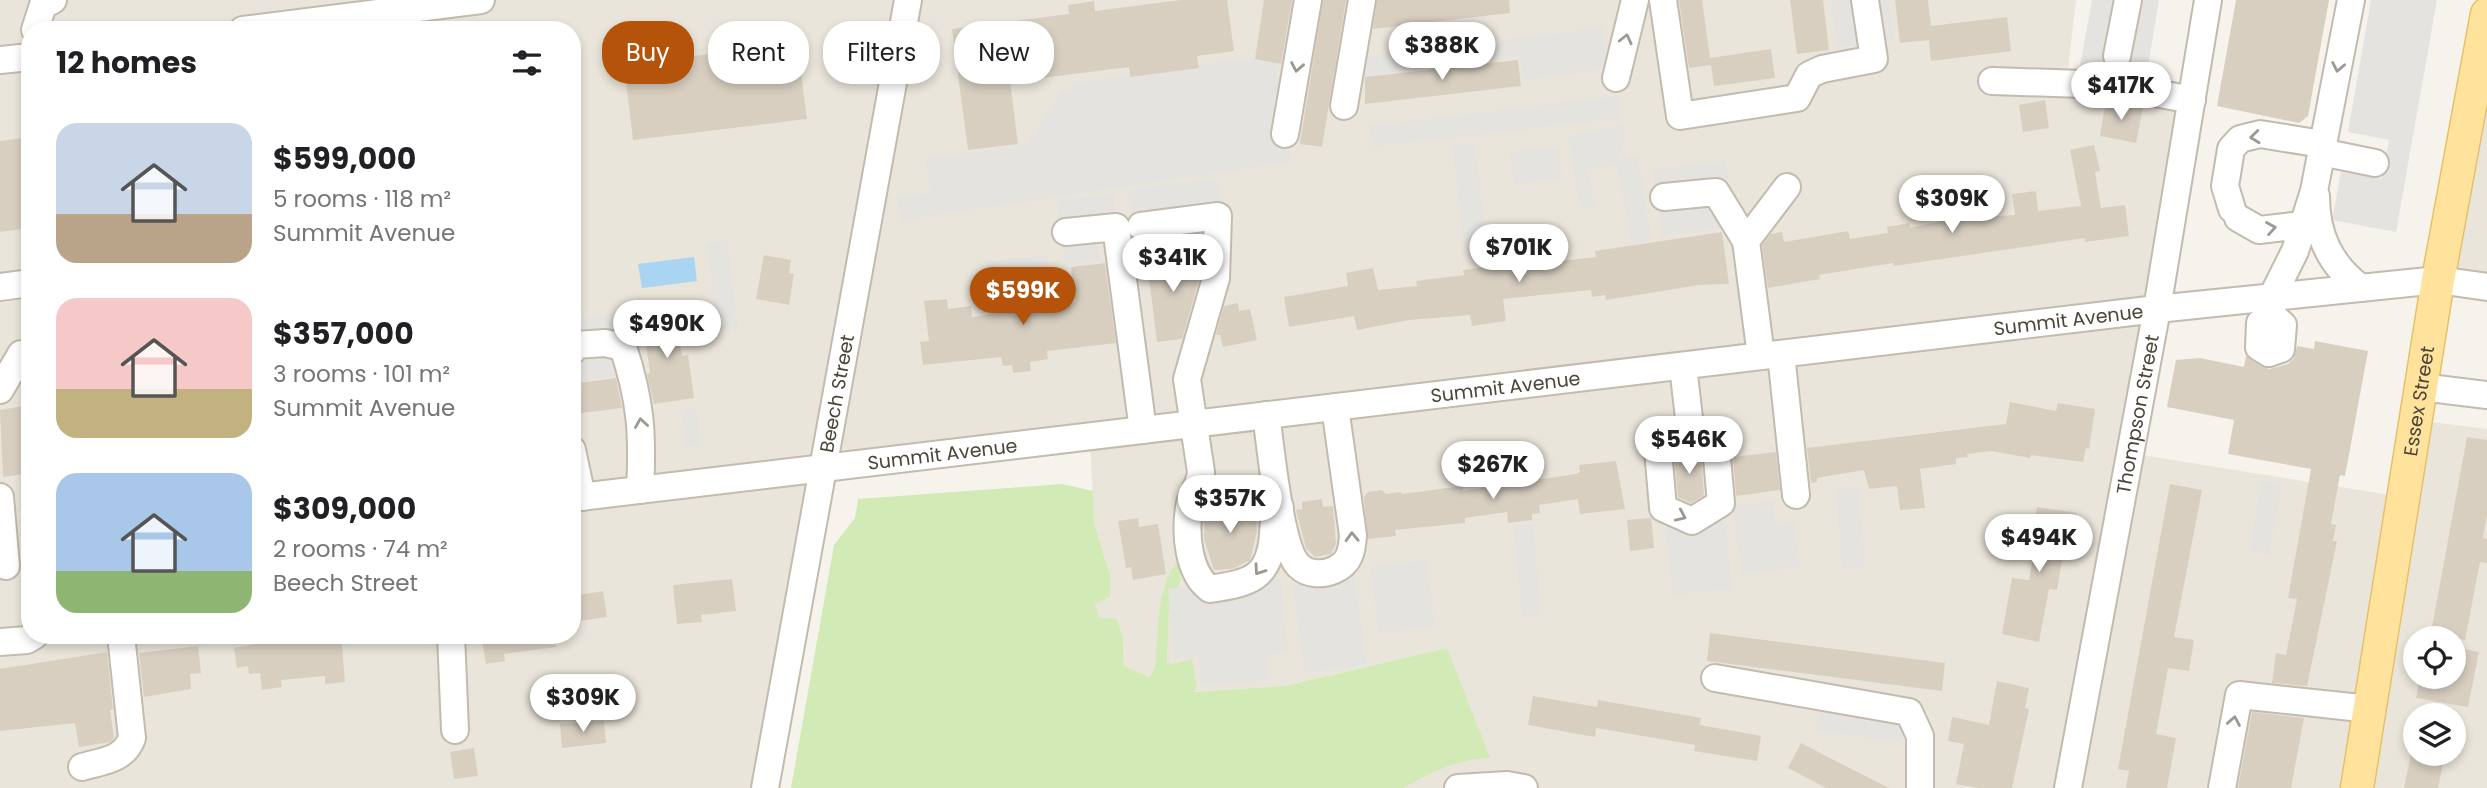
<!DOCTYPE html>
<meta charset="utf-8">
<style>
:root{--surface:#fff;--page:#f2f2f2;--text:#202124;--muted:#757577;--accent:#b45309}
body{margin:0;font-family:Poppins,sans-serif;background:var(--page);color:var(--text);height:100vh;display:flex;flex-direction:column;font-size:26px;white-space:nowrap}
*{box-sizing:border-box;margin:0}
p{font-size:23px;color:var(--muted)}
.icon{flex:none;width:38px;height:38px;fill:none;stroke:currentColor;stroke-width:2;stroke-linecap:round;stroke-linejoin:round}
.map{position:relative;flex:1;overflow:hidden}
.panel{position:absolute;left:21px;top:21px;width:560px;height:623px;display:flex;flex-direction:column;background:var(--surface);border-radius:28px;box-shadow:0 4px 10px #0003}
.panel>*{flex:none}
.guide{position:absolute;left:602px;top:21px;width:665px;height:63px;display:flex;gap:14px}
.controls{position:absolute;left:2403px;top:626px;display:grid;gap:14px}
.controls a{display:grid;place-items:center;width:63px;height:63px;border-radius:50%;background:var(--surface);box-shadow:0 4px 10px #0003;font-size:35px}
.price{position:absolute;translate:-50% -60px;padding:0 16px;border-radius:24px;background:#fff;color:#222;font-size:23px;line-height:46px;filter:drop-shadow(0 2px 4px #0008)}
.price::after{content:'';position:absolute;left:50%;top:42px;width:21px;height:16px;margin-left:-10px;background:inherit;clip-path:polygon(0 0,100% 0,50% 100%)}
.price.on{background:var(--accent);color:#fff}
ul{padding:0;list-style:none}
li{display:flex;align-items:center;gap:21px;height:175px;padding:0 35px}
li span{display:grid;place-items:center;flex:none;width:196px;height:140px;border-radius:21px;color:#555}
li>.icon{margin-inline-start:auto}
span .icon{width:84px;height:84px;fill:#fffc;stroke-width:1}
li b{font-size:30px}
h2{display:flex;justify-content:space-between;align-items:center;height:84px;padding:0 35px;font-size:30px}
.pill{padding:0 24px;border-radius:28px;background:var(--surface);box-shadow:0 4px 10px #0003;font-size:24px;line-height:63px}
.pill.on{background:var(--accent);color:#fff}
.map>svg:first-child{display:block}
.residential{fill:#eae5da;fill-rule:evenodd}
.green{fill:#d2eab5}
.parking{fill:#e5e3e0}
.water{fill:#a9d4f2}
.building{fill:#d8cfc1}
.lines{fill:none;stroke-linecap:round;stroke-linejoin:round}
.minor-casing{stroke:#c2bbae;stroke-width:30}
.major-casing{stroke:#e6c16a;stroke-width:35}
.minor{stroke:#fff;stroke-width:26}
.major{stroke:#ffe39c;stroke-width:32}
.oneway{stroke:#9c9892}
.labels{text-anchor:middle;stroke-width:7;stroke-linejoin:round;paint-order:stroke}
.street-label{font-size:19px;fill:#4b4439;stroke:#fff}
</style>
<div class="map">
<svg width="2487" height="788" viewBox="0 0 2487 788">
<rect width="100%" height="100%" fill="#f6f3ec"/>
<g class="residential">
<path d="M0 0H2076L2067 78 2192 98 2130 453 2403 497 2416 420 2487 429V788H1404L1436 769 1468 759 1447 648 1285 686 1192 692 1172 664 1167 662 1169 613 1181 579 1178 562 1164 586 1155 668 1149 677 1124 666 1123 636 1116 620 1098 619 1095 604 1110 575 1094 523 1090 437 823 469 765 788H0ZM30 30H572V635H30ZM2415 639H2454V677H2415ZM2415 716H2454V754H2415Z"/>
<polygon points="2487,14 2487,287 2438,280"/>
</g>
<path class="green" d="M1062 484 1093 491 1094 523 1110 575V597L1095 604 1099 618 1116 619 1123 636 1124 666 1149 677 1155 668C1159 635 1155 586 1178 561L1181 579 1169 613 1167 662 1172 664 1192 660 1197 687 1193 692 1285 686 1447 648 1490 758C1457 759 1432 772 1404 788H791L834 545 855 518 858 499Z"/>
<g class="parking">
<polygon points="1831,0 1889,0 1894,40 1837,47"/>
<polygon points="2092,0 2159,0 2146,78 2080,67"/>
<polygon points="2371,0 2437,0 2396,232 2332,220 2341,172 2382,179 2389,140 2348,132"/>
<polygon points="1603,28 1608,69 1524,80 1520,56 1365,76 1363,57"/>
<polygon points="1274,54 1291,162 901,220 897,198 930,193 925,159 1027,144 1061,92 1073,90 1072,84"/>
<polygon points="1619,96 1621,118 1372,147 1369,126"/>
<polygon points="1626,125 1620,159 1637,156 1652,241 1632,245 1617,165 1588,169 1595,207 1581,210 1567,136"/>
<polygon points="1475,142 1488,257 1466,259 1452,145"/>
<polygon points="1558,146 1562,179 1514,184 1510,152"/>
<polygon points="1726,161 1734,226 1661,236 1653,170"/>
<polygon points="1217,178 1221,202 1203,205 1209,253 1138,263 1127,190"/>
<polygon points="1113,193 1116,217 1095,220 1100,260 1066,265 1057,201"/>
<polygon points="727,240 738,329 718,331 707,243"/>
<polygon points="1047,255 1049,276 988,282 986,261"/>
<polygon points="618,312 620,333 610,335 616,376 572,382 572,318"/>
<polygon points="696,408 701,445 686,447 681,410"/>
<polygon points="2262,481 2282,484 2269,555 2249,551"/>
<polygon points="1859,487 1865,568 1842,569 1836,488"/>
<polygon points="1773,501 1775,523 1795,521 1800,567 1741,574 1733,506"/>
<polygon points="1725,521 1732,589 1673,595 1665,527"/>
<polygon points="1533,524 1541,615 1522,616 1513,526"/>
<polygon points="1426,560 1435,626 1379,634 1370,568"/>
<polygon points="1354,575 1367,665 1305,673 1292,583"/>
<polygon points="1281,579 1288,653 1267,655 1269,680 1201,686 1199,657 1174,659 1168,589"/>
<polygon points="1818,711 1904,722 1902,742 1816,731"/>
</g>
<polygon class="water" points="694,257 697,281 642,288 638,264"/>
<g class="building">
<polygon points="1181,0 1227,0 1234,51 1197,56 1199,68 1130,77 1129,67 1010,82 1018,144 968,150 952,29 1069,14 1068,5 1094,1 1095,11"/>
<polygon points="1264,0 1292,0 1281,64 1255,59"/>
<polygon points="1323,0 1346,0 1322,147 1300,144"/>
<polygon points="1377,0 1509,0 1510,13 1373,29"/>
<polygon points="1679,0 1702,0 1710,58 1771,49 1775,78 1714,86 1711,65 1689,68"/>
<polygon points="1790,0 1823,0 1829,50 1797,54"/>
<polygon points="1895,0 1928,0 1931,26 2007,17 2011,51 1931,61 1929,40 1900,43"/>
<polygon points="2236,0 2329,0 2308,116 2299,123 2217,106"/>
<polygon points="797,43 807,119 633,140 624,65"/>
<polygon points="1518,60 1521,86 1365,104 1365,77"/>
<polygon points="2045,100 2049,128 2023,132 2019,105"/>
<polygon points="2106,101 2143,107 2136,143 2100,136"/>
<polygon points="30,137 30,228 0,232 0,141"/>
<polygon points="2094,145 2100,171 2095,172 2101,208 2125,205 2129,236 2085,242 2085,238 1894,266 1893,263 1819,275 1820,279 1768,288 1762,245 1771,234 1782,232 1784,242 1848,231 1850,239 1888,233 1887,227 1909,223 1910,228 1951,219 2015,215 2012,194 2036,191 2038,211 2081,206 2070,150"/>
<polygon points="1722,232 1729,284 1699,285 1606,300 1605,295 1592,297 1591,290 1503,299 1506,321 1472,326 1470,315 1409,320 1357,330 1354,316 1289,327 1284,297 1348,286 1346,273 1373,268 1378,290 1417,286 1416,281 1464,275 1463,270 1531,261 1530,248 1558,246 1560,261 1596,257 1595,251"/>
<polygon points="764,255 791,260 789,273 794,274 789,305 756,299"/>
<polygon points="1201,255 1200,276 1182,339 1157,342 1147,262"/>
<polygon points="1105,263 1116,343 1047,351 1048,359 1030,362 1031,371 1013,373 1012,365 1003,366 1001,357 923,365 920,342 929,341 924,301 947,299 948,309 971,306 972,317 1075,302 1071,267"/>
<polygon points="1238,303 1239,311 1250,309 1257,340 1223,347 1220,335 1216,335 1224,306"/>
<polygon points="675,312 682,356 688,355 694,398 654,404 647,374 650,373 642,317"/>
<polygon points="2315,341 2368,351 2345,476 2340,475 2331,524 2336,525 2333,541 2337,541 2307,686 2272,683 2276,653 2286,655 2297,599 2288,598 2311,469 2228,454 2234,420 2167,407 2176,360 2200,358 2244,367 2246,356 2269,369 2288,364 2294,358 2297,346 2314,349"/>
<polygon points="616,378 622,408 574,414 572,384"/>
<polygon points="2010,402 2056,411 2058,403 2095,409 2089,449 2086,448 2083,462 2031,455 2030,458 1992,451 1967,454 1968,457 1956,458 1956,464 1920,469 1925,508 1900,510 1897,486 1869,489 1864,470 1817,478 1817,482 1811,483 1807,448 2006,424"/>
<polygon points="30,405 30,473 3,477 0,410"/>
<polygon points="2467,437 2487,440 2487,515 2483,538 2487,539 2487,563 2480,562 2465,640 2431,633"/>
<polygon points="1693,449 1701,455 1704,495 1691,503 1678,497 1674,458 1684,450"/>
<polygon points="1776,452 1780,490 1736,496 1733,457"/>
<polygon points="1616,461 1625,509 1580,514 1578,499 1539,505 1540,513 1532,514 1532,520 1508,523 1507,512 1465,518 1465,523 1395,530 1396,536 1368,539 1364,497 1368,492 1382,490 1386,494 1401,492 1402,494 1463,486 1463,491 1575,474 1580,472 1579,465"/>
<polygon points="2170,484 2202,490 2174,637 2194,640 2189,671 2168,668 2156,734 2176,738 2167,788 2126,788 2129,771 2118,769"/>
<polygon points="1322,499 1323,507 1333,506 1336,544 1331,554 1315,557 1306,548 1296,510 1302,509 1302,502"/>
<polygon points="1255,504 1257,532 1250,560 1232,569 1214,570 1204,539 1205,507"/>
<polygon points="2037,507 2077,513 2073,544 2065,543 2057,590 2049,589 2039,642 2002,634 2012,578 2029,580 2036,539 2032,538"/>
<polygon points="1138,518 1139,527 1158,524 1166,574 1133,580 1131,567 1126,568 1118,521"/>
<polygon points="1651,518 1654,548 1630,551 1627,520"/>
<polygon points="732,579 736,611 701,615 702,622 677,624 673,585"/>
<polygon points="603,591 607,617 572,622 572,596"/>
<polygon points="1710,633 1945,663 1942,691 1707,661"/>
<polygon points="307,635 341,635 345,682 325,684 325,676 281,680 282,687 262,690 260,673 249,674 248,666 237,668 234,648"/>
<polygon points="481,635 555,635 556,647 504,654 505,661 486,664"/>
<polygon points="198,646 201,673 190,674 191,689 144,697 139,653"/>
<polygon points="2454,647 2479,652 2468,707 2416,698 2420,677 2454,677"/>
<polygon points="107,652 113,710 110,710 114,738 110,742 79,747 75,723 0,731 0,669"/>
<polygon points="1997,681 2029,688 2025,708 2029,709 2012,788 1978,788 1956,784 1964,744 1948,741 1952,717 1989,725"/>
<polygon points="1533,696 1597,707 1598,700 1701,718 1700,725 1761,736 1757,761 1694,751 1695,745 1596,728 1595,737 1528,725"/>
<polygon points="2252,712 2304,718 2291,788 2238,788"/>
<polygon points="604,721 606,743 562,748 560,724"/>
<polygon points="1801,743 1828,757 1889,788 1826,788 1788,768"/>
<polygon points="474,748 478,776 454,779 450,752"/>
<polygon points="2411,754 2445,754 2438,788 2404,788"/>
</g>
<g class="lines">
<defs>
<g id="minor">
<polyline points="1663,0 1680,116 1797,98 1809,75 1822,69 1874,59 1865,0"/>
<polyline points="35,30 43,5 53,0"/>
<polyline points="243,30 481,0"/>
<polyline points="2117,56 2128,0"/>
<polyline points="0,60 30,57"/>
<polyline points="1616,78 1635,0"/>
<polyline points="1992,81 2113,85 2192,100"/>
<polyline points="1344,106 1362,0"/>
<polyline points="1285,134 1308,0"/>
<polyline points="2321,152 2375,163"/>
<path d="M2316 196C2316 235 2330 265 2361 288"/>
<polyline points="1664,197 1716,192 1746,241"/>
<polyline points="2232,209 2225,186 2231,149 2240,139 2260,134 2322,144"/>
<polyline points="2238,218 2259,230 2293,226 2299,238"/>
<path d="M1141 226 1218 216 1216 278 1187 379 1201 472C1200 485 1191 495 1189 508 1185 534 1188 573 1210 589 1249 583 1270 579 1273 534 1274 522 1273 517 1280 508"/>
<polyline points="1066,232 1116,227 1143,430"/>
<polyline points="0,287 30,283"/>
<path d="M572 351 576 345 605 343 623 347C641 401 643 435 640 490"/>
<polyline points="2269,353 2281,349 2283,325 2272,315 2272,297 2295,251 2314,191 2351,0"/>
<polyline points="2269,353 2259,347 2260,323 2272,315"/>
<polyline points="1781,354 1796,495"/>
<polyline points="1761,356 1746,241 1787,187"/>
<polyline points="1683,366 1690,427 1716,447 1721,503 1692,521 1663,508 1658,450 1690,427"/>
<polyline points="2421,387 2487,395"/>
<polyline points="0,390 21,354"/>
<path d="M1266 415C1271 446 1279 548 1299 566 1308 575 1323 575 1334 570 1350 563 1352 551 1353 535L1335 407"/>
<polyline points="572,450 582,497"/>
<polyline points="0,497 6,566"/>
<path id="s1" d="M572 498 2157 309 2438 280 2487 287"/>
<polyline points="451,635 455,730"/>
<polyline points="0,642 27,640 35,635"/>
<polyline points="1715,678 1909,712 1920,736 1920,788"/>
<path d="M82 767C103 761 124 760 132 738L121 635"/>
<path id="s2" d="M765 788 908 0"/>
<polyline points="1458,788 1507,785 1524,788"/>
<path id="s3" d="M2068 788 2157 309 2208 0"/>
<polyline points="2222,788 2239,695 2370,709"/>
</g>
<g id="major">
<path id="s4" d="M2357 788 2438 280 2487 14"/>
</g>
</defs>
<use href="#minor" class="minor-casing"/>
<use href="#major" class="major-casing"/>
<use href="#minor" class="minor"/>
<use href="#major" class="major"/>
</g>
<defs><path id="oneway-chevron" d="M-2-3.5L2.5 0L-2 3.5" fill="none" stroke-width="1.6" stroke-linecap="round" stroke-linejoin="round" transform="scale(1.75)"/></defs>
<g class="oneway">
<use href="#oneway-chevron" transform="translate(1626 39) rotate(-77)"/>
<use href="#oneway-chevron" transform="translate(1297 67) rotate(100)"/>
<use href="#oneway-chevron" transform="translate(2338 67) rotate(101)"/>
<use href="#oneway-chevron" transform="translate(2255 137) rotate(174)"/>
<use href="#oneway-chevron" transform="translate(2271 228) rotate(-10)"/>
<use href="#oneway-chevron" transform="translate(641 423) rotate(-99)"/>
<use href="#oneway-chevron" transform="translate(1681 516) rotate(24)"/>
<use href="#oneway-chevron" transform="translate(1352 537) rotate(-92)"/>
<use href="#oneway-chevron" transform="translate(1259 570) rotate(125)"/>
<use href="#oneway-chevron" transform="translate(2234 721) rotate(-80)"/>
</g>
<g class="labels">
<g class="street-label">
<text dy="7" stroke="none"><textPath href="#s1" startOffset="1507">Summit Avenue</textPath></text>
<text dy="7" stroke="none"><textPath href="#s1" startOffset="940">Summit Avenue</textPath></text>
<text dy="7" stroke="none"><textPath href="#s2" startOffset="401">Beech Street</textPath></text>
<text dy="7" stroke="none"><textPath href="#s4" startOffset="392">Essex Street</textPath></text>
<text dy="7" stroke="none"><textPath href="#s3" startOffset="380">Thompson Street</textPath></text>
<text dy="7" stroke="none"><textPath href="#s1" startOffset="373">Summit Avenue</textPath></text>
</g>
</g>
</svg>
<div class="controls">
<a><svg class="icon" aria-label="locate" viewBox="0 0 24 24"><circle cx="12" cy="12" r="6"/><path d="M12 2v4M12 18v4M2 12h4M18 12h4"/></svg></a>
<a><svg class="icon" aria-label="layers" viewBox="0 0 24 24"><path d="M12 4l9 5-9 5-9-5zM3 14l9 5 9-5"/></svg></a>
</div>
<b class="price" style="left:1442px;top:82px">$388K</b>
<b class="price" style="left:2121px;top:122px">$417K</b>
<b class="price" style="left:1952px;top:235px">$309K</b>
<b class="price" style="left:1519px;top:284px">$701K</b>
<b class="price" style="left:1173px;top:294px">$341K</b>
<b class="price on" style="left:1023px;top:327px">$599K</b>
<b class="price" style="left:667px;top:360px">$490K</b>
<b class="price" style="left:1689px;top:476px">$546K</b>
<b class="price" style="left:1493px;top:501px">$267K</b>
<b class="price" style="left:1230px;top:535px">$357K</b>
<b class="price" style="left:2039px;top:574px">$494K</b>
<b class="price" style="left:583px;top:734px">$309K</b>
<div class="guide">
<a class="pill on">Buy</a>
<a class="pill">Rent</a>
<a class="pill">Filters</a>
<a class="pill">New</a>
</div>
<section class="panel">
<h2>12 homes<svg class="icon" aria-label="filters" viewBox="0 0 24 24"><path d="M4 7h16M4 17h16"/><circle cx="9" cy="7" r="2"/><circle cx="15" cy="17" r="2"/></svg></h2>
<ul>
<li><span style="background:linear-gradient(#c9d6e8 65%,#b9a48a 0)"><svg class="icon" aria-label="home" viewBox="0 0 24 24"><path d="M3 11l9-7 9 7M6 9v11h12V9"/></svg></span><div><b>$599,000</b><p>5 rooms · 118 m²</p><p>Summit Avenue</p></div></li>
<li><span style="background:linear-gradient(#f6c9c9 65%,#c2b280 0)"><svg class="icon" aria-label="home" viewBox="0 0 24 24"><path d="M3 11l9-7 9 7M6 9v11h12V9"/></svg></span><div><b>$357,000</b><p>3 rooms · 101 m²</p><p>Summit Avenue</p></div></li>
<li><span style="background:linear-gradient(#a9c7e8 70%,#8fb573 0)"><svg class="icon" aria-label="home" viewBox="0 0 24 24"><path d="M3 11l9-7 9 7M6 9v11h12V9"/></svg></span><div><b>$309,000</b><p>2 rooms · 74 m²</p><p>Beech Street</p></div></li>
</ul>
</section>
</div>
